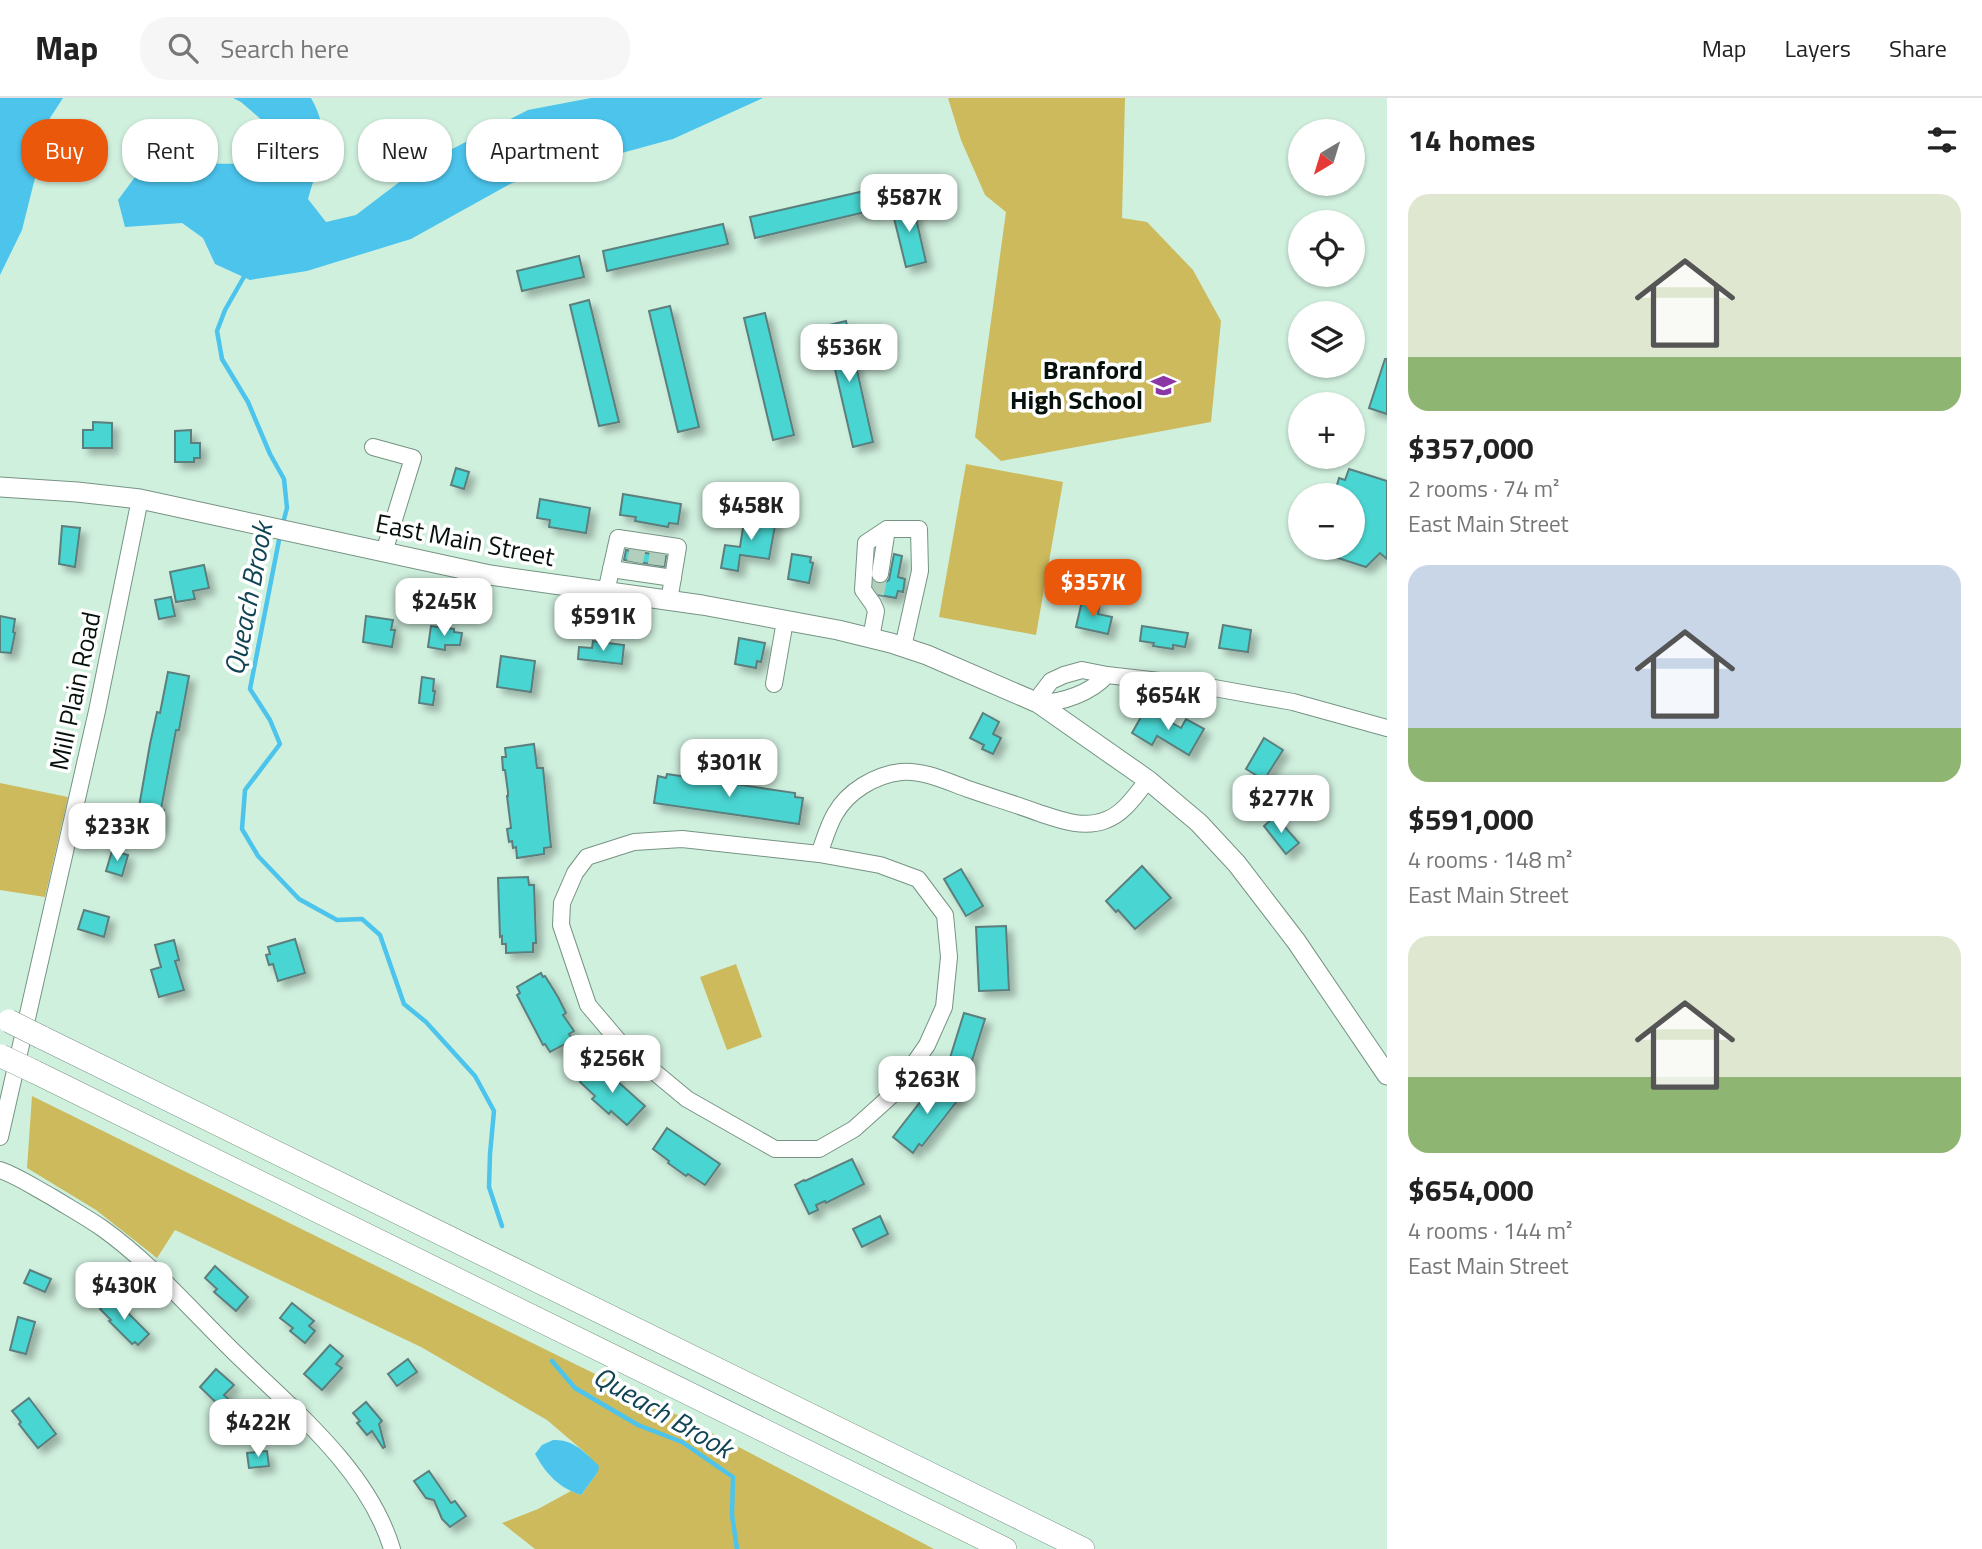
<!DOCTYPE html>
<meta charset="utf-8">
<style>
:root{--surface:#fff;--page:#f6f6f6;--text:#222;--muted:#767676;--line:#e0e0e0;--accent:#ea580c}
body{margin:0;font-family:"Titillium Web",sans-serif;background:var(--page);color:var(--text);height:100vh;display:flex;flex-direction:column;font-size:26px;white-space:nowrap}
*{box-sizing:border-box;margin:0}
p{font-size:23px;color:var(--muted)}
.icon{flex:none;width:38px;height:38px;fill:none;stroke:currentColor;stroke-width:2;stroke-linecap:round;stroke-linejoin:round}
.map{position:relative;flex:1;overflow:hidden}
.drawer{display:flex;flex-direction:column;background:var(--surface);width:595px}
.drawer>*{flex:none}
.guide{position:absolute;left:21px;top:21px;width:665px;height:63px;display:flex;gap:14px}
.needle{width:46px;rotate:218deg}
.buttons{position:absolute;left:1288px;top:21px;display:grid;gap:14px}
.buttons a{display:grid;place-items:center;width:77px;height:77px;border-radius:50%;background:var(--surface);box-shadow:0 2px 5px #0004;font-size:35px}
.price{position:absolute;translate:-50% -60px;padding:0 16px;border-radius:14px;background:#fff;color:#222;font-size:23px;line-height:46px;filter:drop-shadow(0 2px 4px #0008)}
.price::after{content:'';position:absolute;left:50%;top:42px;width:21px;height:16px;margin-left:-10px;background:inherit;clip-path:polygon(0 0,100% 0,50% 100%)}
.price.selected{background:var(--accent);color:#fff}
ul{padding:0;list-style:none}
li{display:grid;align-content:center;gap:14px;height:371px;padding:0 21px}
li span{display:grid;place-items:center;height:217px;border-radius:21px;color:#555}
li>.icon{margin-inline-start:auto}
span .icon{width:126px;height:126px;fill:#fffc;stroke-width:1}
li b{font-size:30px}
h2{display:flex;justify-content:space-between;align-items:center;height:84px;padding:0 21px;font-size:30px}
.pill{padding:0 24px;border-radius:28px;background:var(--surface);box-shadow:0 2px 5px #0004;font-size:24px;line-height:63px}
.pill.selected{background:var(--accent);color:#fff}
header{display:flex;align-items:center;gap:42px;box-sizing:border-box;height:98px;padding:0 35px;background:var(--surface);border-bottom:2px solid var(--line)}
header strong{font-size:33px}
nav{display:flex;gap:38px;margin-inline-start:auto;font-size:24px}
.search{width:490px;height:63px;background:var(--page);display:flex;align-items:center;gap:18px;box-sizing:border-box;padding:0 24px;border-radius:28px;color:var(--muted);font-size:26px}
main{display:flex;flex:1;min-height:0}
.map>svg:first-child{display:block}
.green{fill:#ccba5d}
.water{fill:#4cc4ec}
.lines{fill:none;stroke-linecap:round;stroke-linejoin:round}
.stream{stroke:#4cc4ec;stroke-width:4.5}
.building{fill:#48d6d2;stroke:#5b7f7d;stroke-width:2;filter:url(#shadow)}
.minor-tunnel{stroke:#b2cfbe;stroke-width:16;stroke-dasharray:16 8;stroke-linecap:butt}
.minor-casing{stroke:#769383;stroke-width:18}
.major-casing{stroke:#769383;stroke-width:21}
.highway-casing{stroke:#769383;stroke-width:24}
.minor{stroke:#fff;stroke-width:16}
.major{stroke:#fff;stroke-width:19}
.highway{stroke:#fff;stroke-width:23}
.highway-bridge-casing{stroke:#769383;stroke-width:24;stroke-linecap:butt}
.highway-bridge{stroke:#fff;stroke-width:23}
.labels{text-anchor:middle;stroke-width:7;stroke-linejoin:round;paint-order:stroke}
.poi-label{font-size:26px;font-weight:bold;fill:#06110b;stroke:#fff;text-anchor:end}
.street-label{font-size:26px;fill:#06110b;stroke:#fff}
.water-label{font-size:28px;font-style:italic;fill:#104455;stroke:#fff}
</style>
<header>
<strong>Map</strong>
<div class="search"><svg class="icon" aria-label="search" viewBox="0 0 24 24"><circle cx="10" cy="10" r="6"/><path d="M15 15l6 6"/></svg>Search here</div>
<nav><a>Map</a><a>Layers</a><a>Share</a></nav>
</header>
<main>
<div class="map">
<svg width="1387" height="1451" viewBox="0 0 1387 1451">
<defs>
<filter id="shadow"><feDropShadow dx="6" dy="6" stdDeviation="3.5" flood-color="#0004"/></filter>
</defs>
<rect width="100%" height="100%" fill="#d0f0de"/>
<g class="green">
<polygon points="948,0 1125,0 1122,120 1147,124 1193,172 1221,223 1211,324 1001,363 975,339 1006,114 985,97 961,42"/>
<polygon points="966,366 1063,384 1036,537 939,519"/>
<polygon points="0,685 68,699 45,799 0,792"/>
<polygon points="736,866 762,939 727,952 700,879"/>
<polygon points="32,998 658,1307 934,1451 535,1451 502,1425 538,1411 571,1393 581,1397 598,1374 588,1357 547,1322 421,1249 175,1132 157,1160 96,1112 27,1070"/>
</g>
<g class="water">
<polygon points="0,0 63,0 50,20 22,132 0,177"/>
<path d="M233 0H311C333 38 319 62 308 101L326 124 356 117 423 66 528 12 591 0H763L673 41 512 85 411 141 307 173 250 182 215 166 203 140 182 125 125 129 118 102 135 79 162 65 247 66 273 51 264 24 241 4Z"/>
<path d="M553 1342C573 1341 585 1354 599 1368L598 1374 581 1397C558 1389 547 1377 535 1356L542 1347Z"/>
</g>
<g class="lines">
<g class="stream">
<polyline points="245,177 225,212 217,233 222,261 248,304 270,356 284,381 287,410 283,425"/>
<polyline points="280,437 250,591 270,622 280,646 245,692 242,731 258,758 299,801 337,822 362,821 380,837 404,906 426,924 475,978 494,1013 490,1056 489,1089 502,1128"/>
<polyline points="552,1263 575,1290 638,1327 682,1344 733,1379 732,1417 737,1451"/>
</g>
</g>
<g class="building">
<polygon points="873,91 878,111 755,140 750,119"/>
<polygon points="912,103 926,164 906,169 891,108"/>
<polygon points="723,126 728,146 607,173 603,153"/>
<polygon points="579,158 584,179 522,193 517,173"/>
<polygon points="589,202 619,324 599,328 570,207"/>
<polygon points="670,208 699,329 678,334 649,213"/>
<polygon points="765,215 794,337 773,342 744,220"/>
<polygon points="846,223 873,344 853,349 825,228"/>
<polygon points="1385,261 1387,261 1387,316 1369,310"/>
<polygon points="93,324 112,325 112,350 83,350 83,332 93,332"/>
<polygon points="191,332 191,345 200,345 200,360 194,360 194,364 175,364 175,333"/>
<polygon points="456,370 469,374 464,391 451,387"/>
<polygon points="1349,371 1387,383 1387,461 1380,455 1366,469 1313,452 1313,450 1353,450 1353,397 1334,397 1339,380 1345,382"/>
<polygon points="623,396 681,406 678,426 669,425 668,429 635,423 636,419 620,417"/>
<polygon points="540,401 590,410 586,435 549,429 550,422 537,420"/>
<polygon points="745,417 776,422 769,461 740,457 738,473 721,470 725,447 740,449"/>
<polygon points="62,428 80,430 75,469 59,466"/>
<polygon points="626,452 666,458 664,468 624,462"/>
<polygon points="792,456 811,459 810,464 813,465 809,485 788,481"/>
<polygon points="894,456 902,458 898,479 905,481 903,494 898,493 896,500 879,497 875,491 877,486 883,486 889,482"/>
<polygon points="204,467 209,490 193,493 195,501 176,504 170,474"/>
<polygon points="171,499 175,518 159,521 155,502"/>
<polygon points="1082,503 1100,506 1098,516 1112,519 1108,536 1076,529"/>
<polygon points="0,518 15,521 13,534 15,535 11,555 0,554"/>
<polygon points="366,518 393,522 391,532 395,532 392,549 363,544"/>
<polygon points="1223,527 1251,532 1248,554 1219,550"/>
<polygon points="431,528 454,531 454,534 462,535 460,547 445,547 445,552 428,549"/>
<polygon points="1142,528 1188,535 1185,549 1173,547 1173,551 1153,548 1154,545 1140,543"/>
<polygon points="739,540 765,545 761,564 757,563 756,570 735,566"/>
<polygon points="593,543 624,547 622,566 578,561 579,549 592,550"/>
<polygon points="501,558 535,563 531,594 497,589"/>
<polygon points="168,574 189,578 179,632 176,632 161,711 164,712 160,732 138,728 140,721 137,720 150,646 157,614 160,615"/>
<polygon points="422,579 434,581 433,593 435,593 433,607 419,605"/>
<polygon points="1146,610 1181,630 1186,621 1204,631 1189,657 1157,638 1152,647 1132,635"/>
<polygon points="983,615 999,624 993,636 1001,640 993,656 982,651 984,647 970,640"/>
<polygon points="1264,640 1283,652 1264,682 1246,671"/>
<polygon points="534,646 537,670 543,670 551,749 544,750 544,756 517,760 516,749 513,750 512,743 509,744 507,731 511,730 507,698 508,698 508,694 505,672 503,672 502,659 506,659 505,650"/>
<polygon points="667,676 795,695 795,699 803,700 799,726 654,705 658,678 666,680"/>
<polygon points="1275,718 1299,745 1286,756 1264,728"/>
<polygon points="112,753 128,757 122,778 106,773"/>
<polygon points="1142,768 1171,800 1135,831 1118,812 1116,814 1106,803"/>
<polygon points="961,771 983,808 966,818 944,781"/>
<polygon points="528,779 529,787 534,787 536,845 533,845 533,854 506,855 506,846 502,846 502,838 500,839 498,780"/>
<polygon points="84,812 109,819 104,839 78,831"/>
<polygon points="1006,828 1009,892 979,893 976,829"/>
<polygon points="295,841 305,875 278,883 273,866 269,867 266,857 270,856 268,849"/>
<polygon points="174,842 179,862 175,863 184,892 159,899 151,872 161,869 155,847"/>
<polygon points="541,875 543,879 545,878 558,899 566,915 563,917 574,933 569,936 573,942 550,954 545,946 543,947 517,897 520,895 517,889"/>
<polygon points="964,915 985,921 970,969 949,963"/>
<polygon points="597,965 645,1008 627,1027 611,1013 609,1016 592,1001 595,998 580,984"/>
<polygon points="938,981 961,998 922,1048 919,1046 913,1055 893,1039"/>
<polygon points="667,1030 720,1066 705,1087 688,1076 686,1078 668,1065 669,1063 653,1051"/>
<polygon points="852,1061 864,1086 826,1105 825,1103 816,1107 818,1112 809,1116 795,1087 804,1082 805,1083"/>
<polygon points="880,1118 888,1136 862,1149 853,1131"/>
<polygon points="215,1168 248,1199 236,1213 214,1194 217,1191 205,1180"/>
<polygon points="30,1172 51,1181 45,1194 24,1185"/>
<polygon points="112,1199 149,1236 138,1247 135,1244 132,1246 109,1223 111,1222 100,1211"/>
<polygon points="292,1205 314,1223 309,1228 315,1233 305,1245 290,1233 293,1230 280,1220"/>
<polygon points="18,1219 35,1224 26,1256 10,1252"/>
<polygon points="330,1247 343,1258 336,1266 342,1270 322,1292 304,1276"/>
<polygon points="408,1261 417,1274 397,1288 388,1276"/>
<polygon points="216,1271 234,1287 224,1297 234,1306 226,1314 200,1289"/>
<polygon points="29,1300 56,1336 38,1350 19,1326 21,1324 12,1313"/>
<polygon points="366,1304 382,1323 379,1326 385,1349 383,1350 372,1333 367,1337 357,1325 360,1323 353,1315"/>
<polygon points="267,1353 269,1368 249,1370 247,1355"/>
<polygon points="429,1373 451,1405 455,1403 466,1418 450,1429 442,1421 434,1402 426,1400 414,1383"/>
</g>
<g class="lines">
<g class="minor-tunnel">
<polyline points="635,464 638,449"/>
<polyline points="656,467 658,452"/>
<polyline points="876,496 880,476"/>
</g>
<defs>
<g id="minor">
<polyline points="373,349 413,360 384,454"/>
<polyline points="611,471 673,480"/>
<polyline points="880,476 887,431"/>
<polyline points="606,494 618,440 678,449 669,503"/>
<polyline points="871,540 876,513 873,506 863,492 866,445 887,431 919,431 920,473 903,549"/>
<path d="M1107 577C1091 595 1062 605 1038 605L1041 596 1051 583 1064 577 1082 572 1107 577 1203 588 1293 604 1387 630"/>
<polyline points="774,586 785,523"/>
<path d="M819 756 880 767 918 781 945 817 949 859 944 909 927 947 893 996 854 1031 819 1051H775L687 1001 622 947 588 907 561 827 562 805 575 775 587 759 634 744 682 741 819 756C824 743 828 728 835 716 848 693 875 677 901 674 923 672 946 683 968 691 991 699 1015 706 1039 715 1060 722 1084 731 1106 722 1125 715 1136 696 1148 682"/>
<polyline points="0,1039 97,613 140,401"/>
<path d="M0 1072C18 1078 35 1090 52 1099 68 1109 86 1119 102 1130 151 1165 191 1212 234 1254 292 1311 368 1371 392 1451"/>
</g>
<polyline id="major" points="0,389 77,394 140,401 490,477 702,507 838,532 891,545 927,557 1038,605 1148,682 1199,725 1237,766 1296,843 1387,977"/>
<g id="highway">
<polyline points="41,939 1083,1451"/>
<polyline points="33,973 1005,1451"/>
</g>
</defs>
<use href="#minor" class="minor-casing"/>
<use href="#major" class="major-casing"/>
<use href="#highway" class="highway-casing"/>
<use href="#minor" class="minor"/>
<use href="#major" class="major"/>
<use href="#highway" class="highway"/>
<defs>
<g id="highway-bridge">
<polyline points="9,923 41,939"/>
<polyline points="1,958 33,973"/>
</g>
</defs>
<use href="#highway-bridge" class="highway-bridge-casing"/>
<use href="#highway-bridge" class="highway-bridge"/>
</g>
<defs>
<symbol id="school-bare" viewBox="-9 -9 18 18"><path d="M0-5L7-2L0 1L-7-2ZM-4 1L0 2.5L4 1V4Q0 6-4 4Z" fill="#8a36a4" stroke="#fff" stroke-width="2.5" paint-order="stroke"/></symbol>
</defs>
<g fill-rule="evenodd">
<use href="#school-bare" x="1146" y="270" width="35" height="35"/>
</g>
<g class="labels">
<g class="poi-label">
<text x="1143" y="281">Branford<tspan x="1143" dy="30">High School</tspan></text>
</g>
<g class="street-label">
<text transform="translate(465 442) rotate(11)" y="9">East Main Street</text>
<text transform="translate(75 593) rotate(-78)" y="9">Mill Plain Road</text>
</g>
<g class="water-label">
<text transform="translate(248 501) rotate(-79)" y="10">Queach Brook</text>
<text transform="translate(663 1314) rotate(30)" y="10">Queach Brook</text>
</g>
</g>
</svg>
<div class="buttons">
<a><svg class="needle" viewBox="-14 -14 28 28"><path d="M0-13l5 13h-10z" fill="#e53935"/><path d="M0 13l5-13h-10z" fill="#767676"/></svg></a>
<a><svg class="icon" aria-label="locate" viewBox="0 0 24 24"><circle cx="12" cy="12" r="6"/><path d="M12 2v4M12 18v4M2 12h4M18 12h4"/></svg></a>
<a><svg class="icon" aria-label="layers" viewBox="0 0 24 24"><path d="M12 4l9 5-9 5-9-5zM3 14l9 5 9-5"/></svg></a>
<a>+</a>
<a>−</a>
</div>
<b class="price" style="left:909px;top:136px">$587K</b>
<b class="price" style="left:849px;top:286px">$536K</b>
<b class="price" style="left:751px;top:444px">$458K</b>
<b class="price selected" style="left:1093px;top:521px">$357K</b>
<b class="price" style="left:444px;top:540px">$245K</b>
<b class="price" style="left:603px;top:555px">$591K</b>
<b class="price" style="left:1168px;top:634px">$654K</b>
<b class="price" style="left:729px;top:701px">$301K</b>
<b class="price" style="left:1281px;top:737px">$277K</b>
<b class="price" style="left:117px;top:765px">$233K</b>
<b class="price" style="left:612px;top:997px">$256K</b>
<b class="price" style="left:927px;top:1018px">$263K</b>
<b class="price" style="left:124px;top:1224px">$430K</b>
<b class="price" style="left:258px;top:1361px">$422K</b>
<div class="guide">
<a class="pill selected">Buy</a>
<a class="pill">Rent</a>
<a class="pill">Filters</a>
<a class="pill">New</a>
<a class="pill">Apartment</a>
</div>
</div>
<section class="drawer">
<h2>14 homes<svg class="icon" aria-label="filters" viewBox="0 0 24 24"><path d="M4 7h16M4 17h16"/><circle cx="9" cy="7" r="2"/><circle cx="15" cy="17" r="2"/></svg></h2>
<ul>
<li><span style="background:linear-gradient(#dfe7d0 75%,#8fb573 0)"><svg class="icon" aria-label="home" viewBox="0 0 24 24"><path d="M3 11l9-7 9 7M6 9v11h12V9"/></svg></span><div><b>$357,000</b><p>2 rooms · 74 m²</p><p>East Main Street</p></div></li>
<li><span style="background:linear-gradient(#c9d6e8 75%,#8fb573 0)"><svg class="icon" aria-label="home" viewBox="0 0 24 24"><path d="M3 11l9-7 9 7M6 9v11h12V9"/></svg></span><div><b>$591,000</b><p>4 rooms · 148 m²</p><p>East Main Street</p></div></li>
<li><span style="background:linear-gradient(#dfe7d0 65%,#8fb573 0)"><svg class="icon" aria-label="home" viewBox="0 0 24 24"><path d="M3 11l9-7 9 7M6 9v11h12V9"/></svg></span><div><b>$654,000</b><p>4 rooms · 144 m²</p><p>East Main Street</p></div></li>
</ul>
</section>
</main>
